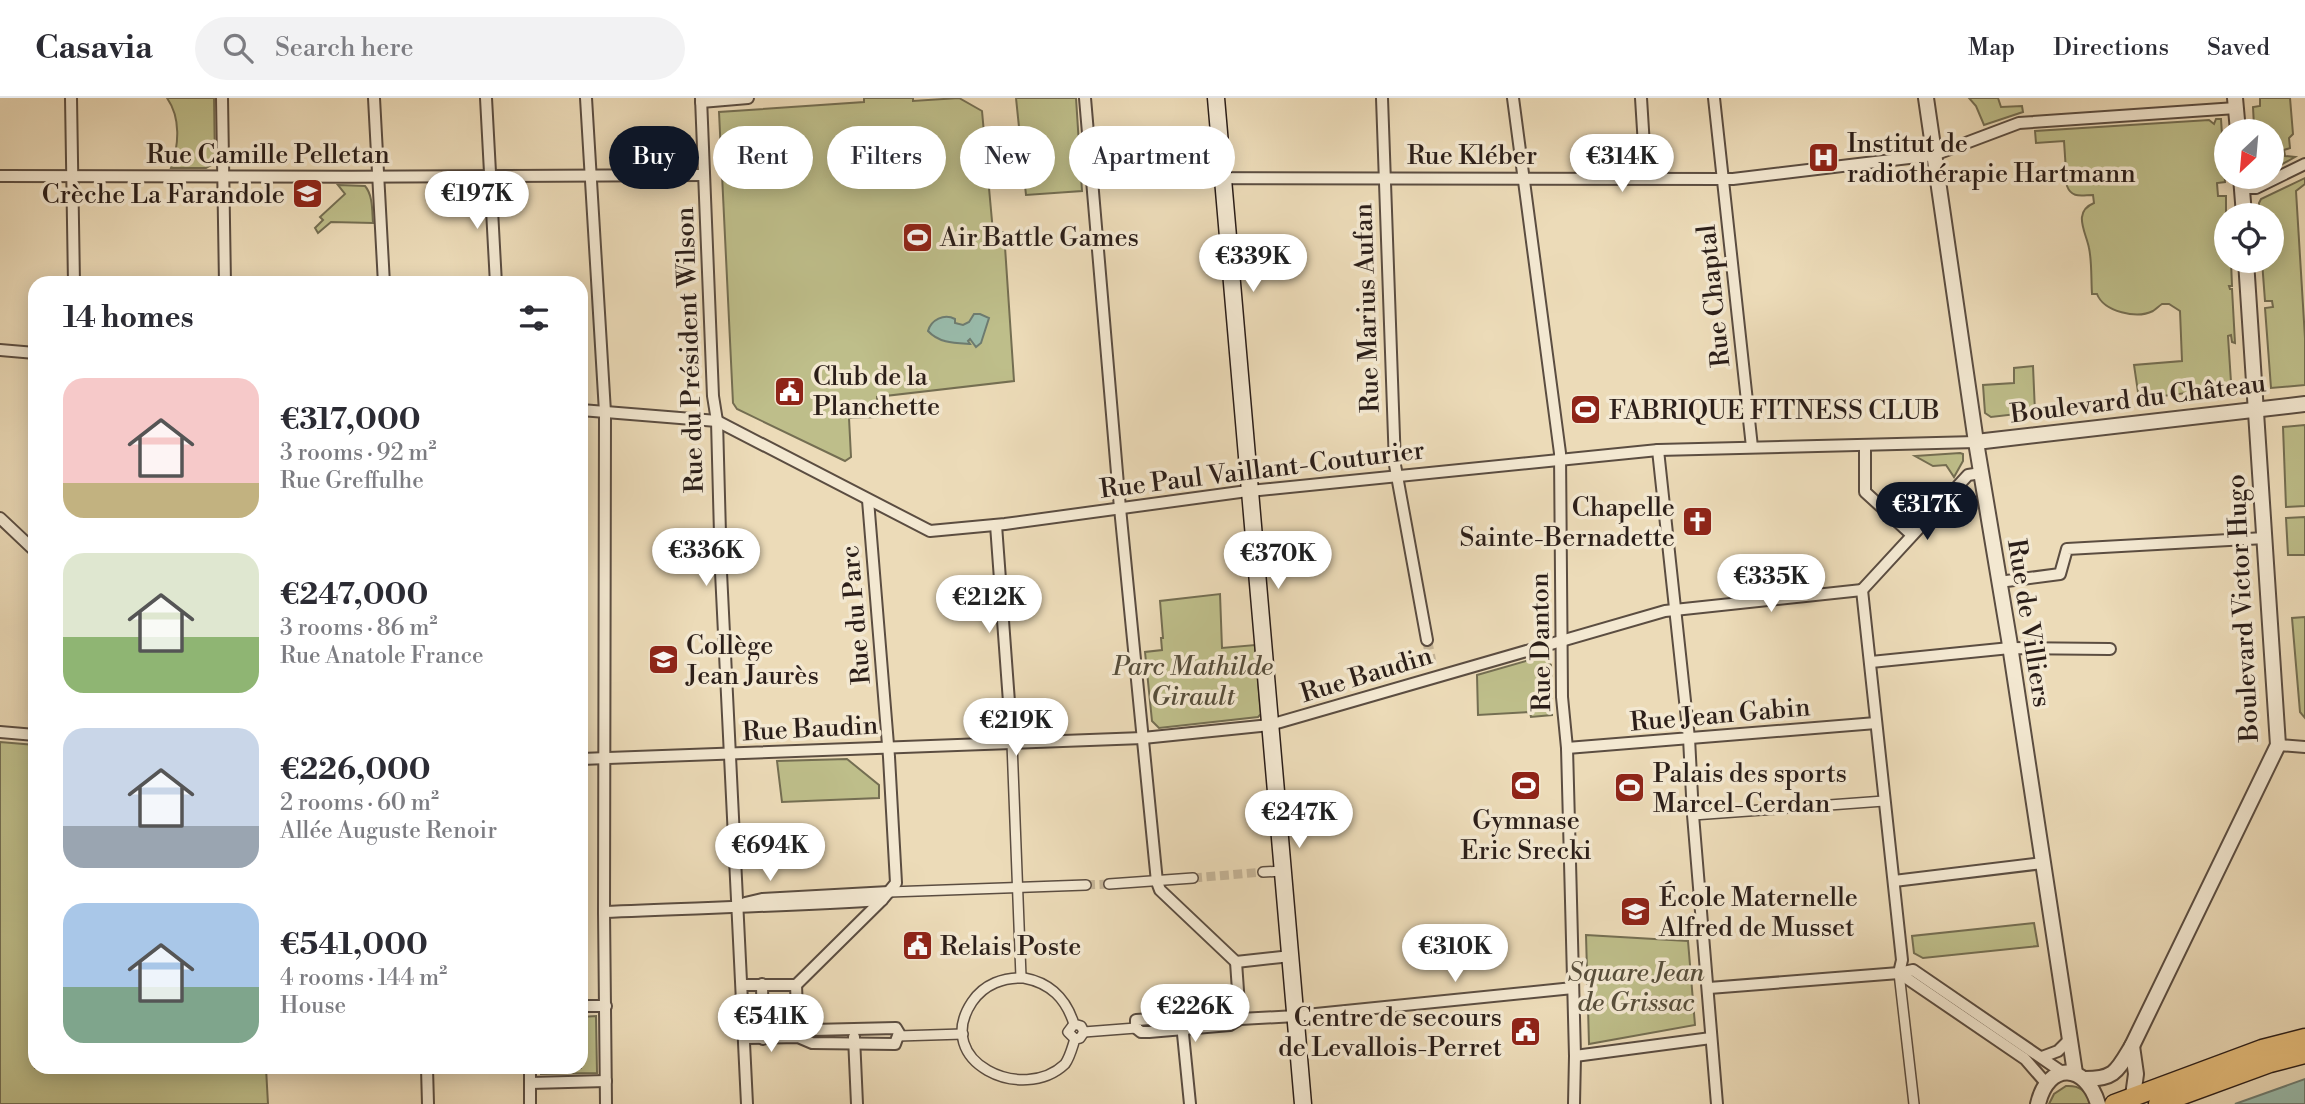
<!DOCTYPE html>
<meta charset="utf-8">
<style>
:root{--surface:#fff;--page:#f2f2f3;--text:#2b2b33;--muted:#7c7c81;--line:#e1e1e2;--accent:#111827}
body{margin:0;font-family:"Libre Bodoni",serif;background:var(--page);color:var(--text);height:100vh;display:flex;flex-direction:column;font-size:26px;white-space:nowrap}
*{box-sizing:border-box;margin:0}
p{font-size:23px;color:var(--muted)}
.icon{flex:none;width:38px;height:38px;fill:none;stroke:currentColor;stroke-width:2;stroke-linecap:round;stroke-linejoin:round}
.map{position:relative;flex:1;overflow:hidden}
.sheet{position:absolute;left:28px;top:178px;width:560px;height:798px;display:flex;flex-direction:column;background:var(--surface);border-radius:21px;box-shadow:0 4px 18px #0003}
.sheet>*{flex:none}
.hud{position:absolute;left:609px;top:28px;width:665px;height:63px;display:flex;gap:14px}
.needle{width:46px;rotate:206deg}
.buttons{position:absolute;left:2214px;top:21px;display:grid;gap:14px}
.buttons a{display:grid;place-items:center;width:70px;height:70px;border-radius:50%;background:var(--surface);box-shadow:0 4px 18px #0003;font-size:35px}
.price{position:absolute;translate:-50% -60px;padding:0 16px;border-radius:24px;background:#fff;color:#222;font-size:23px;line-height:46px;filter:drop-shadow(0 2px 4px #0008)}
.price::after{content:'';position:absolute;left:50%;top:42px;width:21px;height:16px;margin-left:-10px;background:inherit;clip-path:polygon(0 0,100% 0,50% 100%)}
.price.active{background:var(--accent);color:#fff}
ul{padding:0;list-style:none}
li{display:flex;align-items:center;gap:21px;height:175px;padding:0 35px}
li span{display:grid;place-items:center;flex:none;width:196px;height:140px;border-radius:21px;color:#555}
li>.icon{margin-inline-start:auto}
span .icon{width:84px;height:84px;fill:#fffc;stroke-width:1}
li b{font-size:30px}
h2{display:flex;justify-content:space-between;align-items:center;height:84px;padding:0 35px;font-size:30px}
.pill{padding:0 24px;border-radius:32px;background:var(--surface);box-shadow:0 4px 18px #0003;font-size:24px;line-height:63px}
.pill.active{background:var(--accent);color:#fff}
header{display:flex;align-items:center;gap:42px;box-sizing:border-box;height:98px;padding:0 35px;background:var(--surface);border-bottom:2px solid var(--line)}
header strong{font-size:33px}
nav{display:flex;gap:38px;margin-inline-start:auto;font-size:24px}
.search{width:490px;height:63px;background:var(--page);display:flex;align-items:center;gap:18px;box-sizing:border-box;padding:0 24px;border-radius:38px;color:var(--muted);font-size:26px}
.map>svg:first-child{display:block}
.green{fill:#bebe8a;stroke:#746e52;stroke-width:2}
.water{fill:#99bbab;stroke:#6d7c71;stroke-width:2}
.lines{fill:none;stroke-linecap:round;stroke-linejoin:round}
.pedestrian-tunnel{stroke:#c5b598;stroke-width:9;stroke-dasharray:9 4.5;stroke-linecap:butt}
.minor-tunnel{stroke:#c5b598;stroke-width:10;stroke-dasharray:10 5;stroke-linecap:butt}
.pedestrian-casing{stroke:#5b4d41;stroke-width:12}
.minor-casing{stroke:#5b4d41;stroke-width:14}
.tertiary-casing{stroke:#5b4d41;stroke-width:18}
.secondary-casing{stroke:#2b1e19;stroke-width:19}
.primary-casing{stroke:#2b1e19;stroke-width:21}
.pedestrian{stroke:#f3e8d1;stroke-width:9}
.minor{stroke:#f3e8d1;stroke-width:10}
.tertiary{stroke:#f3e8d1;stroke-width:14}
.secondary{stroke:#f3e8d1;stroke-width:16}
.primary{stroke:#e6be7c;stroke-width:18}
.labels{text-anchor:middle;stroke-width:7;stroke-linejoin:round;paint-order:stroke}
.poi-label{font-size:26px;fill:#2b1e19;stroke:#f3e8d1;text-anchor:start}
.street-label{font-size:26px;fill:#2b1e19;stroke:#f3e8d1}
.park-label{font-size:26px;font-style:italic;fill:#574e3b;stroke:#f3e8d1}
</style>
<header>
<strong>Casavia</strong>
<div class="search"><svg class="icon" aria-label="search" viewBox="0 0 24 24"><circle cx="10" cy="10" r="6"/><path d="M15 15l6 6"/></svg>Search here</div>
<nav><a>Map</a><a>Directions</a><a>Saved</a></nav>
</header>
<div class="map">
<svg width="2305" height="1006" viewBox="0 0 2305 1006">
<rect width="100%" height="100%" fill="#ecdbb8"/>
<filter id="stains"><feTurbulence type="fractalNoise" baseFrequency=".00286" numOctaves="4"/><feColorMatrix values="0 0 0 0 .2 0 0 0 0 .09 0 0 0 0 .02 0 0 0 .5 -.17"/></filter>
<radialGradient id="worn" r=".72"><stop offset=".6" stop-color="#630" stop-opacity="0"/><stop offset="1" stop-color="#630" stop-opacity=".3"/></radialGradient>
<g class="green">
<path d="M167 0H214L215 65 206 70H171C179 47 181 20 167 0Z"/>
<polygon points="864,0 913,0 913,3 959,0 982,13 993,134 1004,134 1014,283 877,299 877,319 849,320 851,359 845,363 737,311 733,305 719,14 864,4"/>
<polygon points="1016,0 1076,0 1082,93 1026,97"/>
<polygon points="1969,0 1998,0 2001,9 2022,8 2023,14 1984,27 1976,8"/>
<polygon points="2260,0 2290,0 2293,36 2289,40 2290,50 2284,52 2285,58 2295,59 2272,72 2272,33 2254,33 2261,31 2261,28 2254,28 2253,9 2260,8"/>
<path d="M2216 21H2221L2225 84 2217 85 2218 98H2226V163H2231L2232 188H2229L2230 191H2232L2235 245 2232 244 2231 237 2228 238 2231 284 2226 290 2139 301 2134 267 2182 263 2180 213 2169 206H2162C2159 208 2156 211 2153 213 2137 221 2104 214 2097 196H2092C2091 181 2092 164 2089 150 2086 134 2072 114 2094 105L2093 97C2082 97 2072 101 2067 88L2064 43 2036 45 2035 33 2209 22 2214 26Z"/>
<polygon points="2305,80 2305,86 2296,93 2305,240 2305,287 2271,290 2265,210 2273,209 2272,203 2265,203 2262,163 2272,163 2272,117 2259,115 2259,105 2261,101"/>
<path d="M338 87 365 88C373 97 372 113 373 125L331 124 318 135 315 130 323 122 320 119 345 96Z"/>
<polygon points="2033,268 2035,314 1991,319 1985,315 1983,287 2014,285 2014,270"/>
<polygon points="2305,327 2305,408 2286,409 2283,329"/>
<polygon points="1960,355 1963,356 1963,363 1954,379 1946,367 1933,368 1915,358"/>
<polygon points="2305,419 2305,457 2288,457 2286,420"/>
<polygon points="1220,496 1222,550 1255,547 1261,616 1258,619 1159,630 1152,623 1145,554 1162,552 1161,540 1163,540 1160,503"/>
<polygon points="2305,519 2305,620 2300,614 2292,520"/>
<polygon points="1540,559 1546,561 1551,567 1552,617 1531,619 1530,614 1478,617 1477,577"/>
<polygon points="0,644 35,647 35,970 266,970 268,1006 0,1006"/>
<polygon points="847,661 879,687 879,700 782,704 777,663"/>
<polygon points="2034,825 2038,848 1923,860 1914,855 1912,838"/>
<polygon points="1586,837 1688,843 1695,927 1589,946"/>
<polygon points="596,918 597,975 541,976 541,970 581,970 581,919"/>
<path d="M2066 988C2082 987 2085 994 2092 1006H2049L2054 996Z"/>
</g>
<g class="water">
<path d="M974 216H980L989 220 981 245 976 249 970 241 968 243 970 246C954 245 939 245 928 233 931 222 944 215 955 221V225L963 227 969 224Z"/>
<polygon points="2305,981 2305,1006 2235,1006"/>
</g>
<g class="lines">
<g class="pedestrian-tunnel">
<polyline points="1193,780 1263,774"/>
<polyline points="1086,787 1109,786"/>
</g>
<polyline class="minor-tunnel" points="1427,542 1432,567"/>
<defs>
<g id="pedestrian">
<polyline points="1012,645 1021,879"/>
<polyline points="1693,717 1884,703"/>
<polyline points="1263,774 1283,773"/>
<polyline points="1109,786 1193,780"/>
<polyline points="889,794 1086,787"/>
<polyline points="1899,875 1914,1006"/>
<path d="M1024 880C1051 885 1066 901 1074 926L1081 928 1084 934 1080 940 1075 941C1072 950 1070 959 1065 966 1023 1006 932 964 972 904 984 886 1004 879 1024 880Z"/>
<polyline points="1074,926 1068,934 1075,941"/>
<polyline points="1084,934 1136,930"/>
<polyline points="898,938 963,936"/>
</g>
<g id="minor">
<polyline points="71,0 74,186"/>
<polyline points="222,0 225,186"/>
<polyline points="374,0 384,186"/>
<polyline points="486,0 496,186"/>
<polyline points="586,0 605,314 604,814 606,1006"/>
<polyline points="701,0 713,298 717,323 721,474 747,1006"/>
<polyline points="1085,0 1120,410 1157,784 1160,792 1236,864"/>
<polyline points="1382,0 1395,367 1427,542"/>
<polyline points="1513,0 1560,355 1562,599 1567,650 1569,725 1575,958 1574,1006"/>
<polyline points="1641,0 1646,80"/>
<polyline points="1714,0 1752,349"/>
<polyline points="701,4 748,0"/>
<path d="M0 78C235 79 469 79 704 77"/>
<polyline points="1093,80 1733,81 1934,57 2019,25 2236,10"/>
<polyline points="2242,90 2256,90 2305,66"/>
<polyline points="0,252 35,255"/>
<polyline points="581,312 717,323 930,433 1005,426 1240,394 1658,352 1976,344"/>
<polyline points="1865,347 1865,394 1912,437"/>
<polyline points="1658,352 1689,640 1693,717 1717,1006"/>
<polyline points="0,420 35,453"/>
<polyline points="996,427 1012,645"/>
<polyline points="1999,484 2060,476 2067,451 2265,440"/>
<polyline points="1862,492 1902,862 1899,875"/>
<polyline points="1862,492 1968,377 1981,375"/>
<polyline points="1871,564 2010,550 2110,551"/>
<polyline points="0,634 35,637"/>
<polyline points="2278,647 2305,649"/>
<polyline points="1567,650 1876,625"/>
<polyline points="581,661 1143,640 1270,627 1665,513 1862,492"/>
<polyline points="1894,783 2043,765"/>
<polyline points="745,805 762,801 889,794"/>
<path d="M604 814C697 810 789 808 882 802"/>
<polyline points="1236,864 1240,921"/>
<polyline points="1236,864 1291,858"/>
<polyline points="1899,875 2025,961 2046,985"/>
<polyline points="762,886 763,941"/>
<polyline points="743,887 796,887 882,802 896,785 889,659 868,402"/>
<polyline points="796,887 798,939"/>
<polyline points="1709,890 1899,875 1913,872 2062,974"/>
<polyline points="581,908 606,908"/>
<polyline points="1240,921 1230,927 1149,934 1141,934 1136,930 1136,922 1228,916 1240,921 1296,918 1573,890"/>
<polyline points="1182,926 1190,1006"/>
<polyline points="854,939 857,1006"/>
<polyline points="744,940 798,939 812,932 896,930 899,935 895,946 812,945 798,939"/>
<polyline points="1575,958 1711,940"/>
<polyline points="2042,959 2058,953 2069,942"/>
<polyline points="427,970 428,1006"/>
<polyline points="530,985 606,983"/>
<polyline points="530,1006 530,970"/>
</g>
<g id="tertiary">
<polyline points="1926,0 1976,344 2009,541 2075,975"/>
<polyline points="2235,0 2238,33"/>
<polyline points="2241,79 2244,117"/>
<polyline points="1976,344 2305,306"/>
<polyline points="2132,948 2136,976 2132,1005"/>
<path d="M2085 981C2115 981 2117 973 2132 948L2278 647 2246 163"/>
<path d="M2038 1006C2048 963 2086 965 2098 1006"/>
</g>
<polyline id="secondary" points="1216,0 1303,1006"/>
<g id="primary">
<polyline points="2114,1006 2262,951 2305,940"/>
<polyline points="2158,1006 2270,965 2305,956"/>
</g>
</defs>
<use href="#pedestrian" class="pedestrian-casing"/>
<use href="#minor" class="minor-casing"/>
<use href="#tertiary" class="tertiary-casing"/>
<use href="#secondary" class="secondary-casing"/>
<use href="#primary" class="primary-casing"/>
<use href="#pedestrian" class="pedestrian"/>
<use href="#minor" class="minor"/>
<use href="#tertiary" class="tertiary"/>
<use href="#secondary" class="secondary"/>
<use href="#primary" class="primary"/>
</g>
<defs>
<symbol id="hospital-square" viewBox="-11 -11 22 22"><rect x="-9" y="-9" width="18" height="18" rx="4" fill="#8f2418" stroke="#f3e8d1"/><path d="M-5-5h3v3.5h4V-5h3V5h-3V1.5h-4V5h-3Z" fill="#fff"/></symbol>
<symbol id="school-square" viewBox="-11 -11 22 22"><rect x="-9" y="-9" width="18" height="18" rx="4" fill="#8f2418" stroke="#f3e8d1"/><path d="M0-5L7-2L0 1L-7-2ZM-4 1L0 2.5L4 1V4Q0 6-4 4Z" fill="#fff"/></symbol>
<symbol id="stadium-square" viewBox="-11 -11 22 22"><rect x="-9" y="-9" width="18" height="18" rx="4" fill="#8f2418" stroke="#f3e8d1"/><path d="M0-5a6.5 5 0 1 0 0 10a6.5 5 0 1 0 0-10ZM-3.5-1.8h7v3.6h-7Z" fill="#fff"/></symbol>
<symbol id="civic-square" viewBox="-11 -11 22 22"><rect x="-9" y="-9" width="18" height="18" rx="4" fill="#8f2418" stroke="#f3e8d1"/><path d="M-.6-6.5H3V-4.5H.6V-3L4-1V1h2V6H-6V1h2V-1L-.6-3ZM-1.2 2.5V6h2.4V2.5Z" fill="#fff"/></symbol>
<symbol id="church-square" viewBox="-11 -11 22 22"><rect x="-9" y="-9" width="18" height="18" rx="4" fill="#8f2418" stroke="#f3e8d1"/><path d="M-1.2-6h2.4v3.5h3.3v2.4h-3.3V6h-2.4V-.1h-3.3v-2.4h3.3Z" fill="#fff"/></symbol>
</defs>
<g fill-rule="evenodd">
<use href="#hospital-square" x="1806" y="42" width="35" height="35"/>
<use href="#school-square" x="290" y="78" width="35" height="35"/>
<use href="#stadium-square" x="900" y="122" width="35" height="35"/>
<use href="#civic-square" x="772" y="276" width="35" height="35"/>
<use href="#stadium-square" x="1568" y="294" width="35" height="35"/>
<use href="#church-square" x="1680" y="406" width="35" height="35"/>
<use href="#school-square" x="646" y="544" width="35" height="35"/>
<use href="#stadium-square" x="1508" y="670" width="35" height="35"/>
<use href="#stadium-square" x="1612" y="672" width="35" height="35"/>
<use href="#school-square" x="1618" y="796" width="35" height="35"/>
<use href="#civic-square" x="900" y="830" width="35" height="35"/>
<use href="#civic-square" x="1508" y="916" width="35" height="35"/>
</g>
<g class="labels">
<g class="poi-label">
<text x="1847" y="54">Institut de<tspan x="1847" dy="30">radiothérapie Hartmann</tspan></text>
<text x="285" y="105" text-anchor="end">Crèche La Farandole</text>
<text x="940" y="148">Air Battle Games</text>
<text x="813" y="287">Club de la<tspan x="813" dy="30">Planchette</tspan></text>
<text x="1609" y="321">FABRIQUE FITNESS CLUB</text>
<text x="1675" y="418" text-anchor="end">Chapelle<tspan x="1675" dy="30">Sainte-Bernadette</tspan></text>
<text x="686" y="556">Collège<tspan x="686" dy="30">Jean Jaurès</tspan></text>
<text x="1653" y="684">Palais des sports<tspan x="1653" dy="30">Marcel-Cerdan</tspan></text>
<text x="1526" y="731" text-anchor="middle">Gymnase<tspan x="1526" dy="30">Eric Srecki</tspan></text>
<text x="1659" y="808">École Maternelle<tspan x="1659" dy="30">Alfred de Musset</tspan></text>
<text x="940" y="857">Relais Poste</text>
<text x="1502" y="928" text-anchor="end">Centre de secours<tspan x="1502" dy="30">de Levallois-Perret</tspan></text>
</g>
<g class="street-label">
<text x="268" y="65">Rue Camille Pelletan</text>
<text x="1472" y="66">Rue Kléber</text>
<text transform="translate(1713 198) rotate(-96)" y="9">Rue Chaptal</text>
<text transform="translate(1366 210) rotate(-92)" y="9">Rue Marius Aufan</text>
<text transform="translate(689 252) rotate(-92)" y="9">Rue du Président Wilson</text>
<text transform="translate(2138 300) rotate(-7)" y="9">Boulevard du Château</text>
<text transform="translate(1262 371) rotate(-7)" y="9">Rue Paul Vaillant-Couturier</text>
<text transform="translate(2242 510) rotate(-93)" y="9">Boulevard Victor Hugo</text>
<text transform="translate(855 517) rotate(-95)" y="9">Rue du Parc</text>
<text transform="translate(2030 525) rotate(81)" y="9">Rue de Villiers</text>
<text transform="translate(1540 544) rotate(-91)" y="9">Rue Danton</text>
<text transform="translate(1366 576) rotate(-17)" y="9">Rue Baudin</text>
<text transform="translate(1720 616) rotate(-5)" y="9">Rue Jean Gabin</text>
<text transform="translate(810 630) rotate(-3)" y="9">Rue Baudin</text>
</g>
<g class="park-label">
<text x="1193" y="577">Parc Mathilde<tspan x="1193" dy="30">Girault</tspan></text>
<text x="1636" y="883">Square Jean<tspan x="1636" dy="30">de Grissac</tspan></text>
</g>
</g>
<rect width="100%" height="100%" filter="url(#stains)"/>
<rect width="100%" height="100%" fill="url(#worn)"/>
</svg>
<div class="buttons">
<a><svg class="needle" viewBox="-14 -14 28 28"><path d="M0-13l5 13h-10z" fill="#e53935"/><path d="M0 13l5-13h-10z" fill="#7c7c81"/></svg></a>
<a><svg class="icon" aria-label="locate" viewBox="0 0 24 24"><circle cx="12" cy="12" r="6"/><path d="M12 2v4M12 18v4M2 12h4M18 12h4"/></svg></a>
</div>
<b class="price" style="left:1622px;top:96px">€314K</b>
<b class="price" style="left:477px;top:133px">€197K</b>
<b class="price" style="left:1253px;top:196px">€339K</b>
<b class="price active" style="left:1927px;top:444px">€317K</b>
<b class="price" style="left:706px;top:490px">€336K</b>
<b class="price" style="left:1278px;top:493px">€370K</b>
<b class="price" style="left:1771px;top:516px">€335K</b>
<b class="price" style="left:989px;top:537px">€212K</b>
<b class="price" style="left:1016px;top:660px">€219K</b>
<b class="price" style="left:1299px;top:752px">€247K</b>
<b class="price" style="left:770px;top:785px">€694K</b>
<b class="price" style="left:1455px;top:886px">€310K</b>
<b class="price" style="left:1195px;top:946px">€226K</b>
<b class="price" style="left:771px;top:956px">€541K</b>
<div class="hud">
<a class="pill active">Buy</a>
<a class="pill">Rent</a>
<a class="pill">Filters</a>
<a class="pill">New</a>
<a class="pill">Apartment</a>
</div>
<section class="sheet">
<h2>14 homes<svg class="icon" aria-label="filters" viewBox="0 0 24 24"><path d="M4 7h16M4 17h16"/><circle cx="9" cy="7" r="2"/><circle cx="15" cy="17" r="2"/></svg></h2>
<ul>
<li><span style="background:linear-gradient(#f6c9c9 75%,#c2b280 0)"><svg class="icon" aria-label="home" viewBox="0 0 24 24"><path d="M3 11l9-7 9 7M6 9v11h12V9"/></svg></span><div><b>€317,000</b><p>3 rooms · 92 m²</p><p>Rue Greffulhe</p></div></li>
<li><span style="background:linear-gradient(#dfe7d0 60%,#8fb573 0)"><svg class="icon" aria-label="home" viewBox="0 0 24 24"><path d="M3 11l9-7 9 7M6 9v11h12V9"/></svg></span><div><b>€247,000</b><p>3 rooms · 86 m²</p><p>Rue Anatole France</p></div></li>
<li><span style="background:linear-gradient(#c9d6e8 70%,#9aa5b1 0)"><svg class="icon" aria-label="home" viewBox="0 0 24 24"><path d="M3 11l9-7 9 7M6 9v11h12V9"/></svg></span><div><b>€226,000</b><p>2 rooms · 60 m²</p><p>Allée Auguste Renoir</p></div></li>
<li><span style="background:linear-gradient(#a9c7e8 60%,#7fa58c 0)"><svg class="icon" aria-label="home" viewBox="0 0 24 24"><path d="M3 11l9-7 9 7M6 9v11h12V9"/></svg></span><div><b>€541,000</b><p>4 rooms · 144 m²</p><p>House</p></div></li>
</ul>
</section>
</div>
